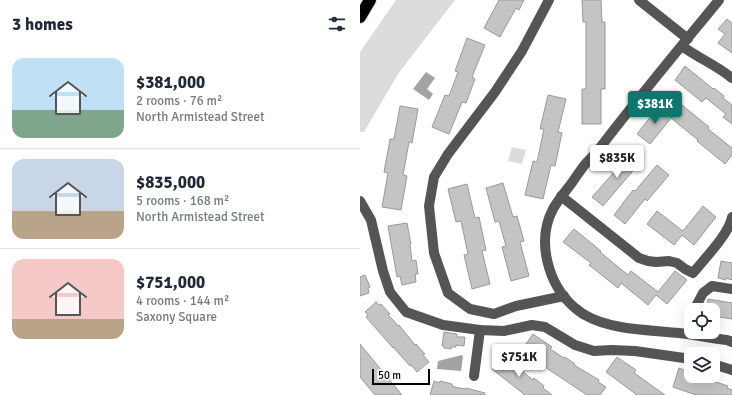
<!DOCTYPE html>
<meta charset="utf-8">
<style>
:root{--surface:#fff;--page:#f6f6f7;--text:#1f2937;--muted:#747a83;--line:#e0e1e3;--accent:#0f766e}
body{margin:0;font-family:Signika,sans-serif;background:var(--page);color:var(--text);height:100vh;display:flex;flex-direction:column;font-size:15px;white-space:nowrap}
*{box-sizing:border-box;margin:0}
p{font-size:13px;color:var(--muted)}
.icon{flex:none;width:22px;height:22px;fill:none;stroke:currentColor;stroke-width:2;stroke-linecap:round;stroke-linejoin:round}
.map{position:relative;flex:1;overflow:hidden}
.sheet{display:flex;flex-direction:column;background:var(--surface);width:360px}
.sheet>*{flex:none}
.controls{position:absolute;left:324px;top:303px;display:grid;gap:8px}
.controls a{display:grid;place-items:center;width:36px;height:36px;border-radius:8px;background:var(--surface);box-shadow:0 4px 16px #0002;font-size:20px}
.scale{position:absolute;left:12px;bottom:10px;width:58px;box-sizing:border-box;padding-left:4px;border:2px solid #000;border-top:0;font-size:11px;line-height:14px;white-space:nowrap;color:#000;-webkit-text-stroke:3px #fff;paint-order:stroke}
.price{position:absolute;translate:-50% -34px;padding:0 9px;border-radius:4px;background:#fff;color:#222;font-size:13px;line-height:26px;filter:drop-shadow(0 1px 2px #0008)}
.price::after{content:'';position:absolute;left:50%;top:24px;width:12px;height:9px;margin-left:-6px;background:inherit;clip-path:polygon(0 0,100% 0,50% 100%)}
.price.on{background:var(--accent);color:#fff}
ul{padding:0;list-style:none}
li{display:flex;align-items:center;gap:12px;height:100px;padding:0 12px}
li+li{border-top:1px solid var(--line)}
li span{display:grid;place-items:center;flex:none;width:112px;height:80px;border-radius:12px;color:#555}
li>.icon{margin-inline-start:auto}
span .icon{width:48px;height:48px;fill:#fffc;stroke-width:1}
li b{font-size:17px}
h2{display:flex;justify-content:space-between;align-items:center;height:48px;padding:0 12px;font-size:17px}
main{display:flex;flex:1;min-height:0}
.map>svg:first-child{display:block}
.green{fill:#dcdcdc}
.water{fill:#a3a3a3}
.building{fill:#c4c4c4;stroke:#999}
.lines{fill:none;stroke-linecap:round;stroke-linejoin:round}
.highway-casing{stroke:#dbdbdb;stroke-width:14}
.minor{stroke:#555;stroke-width:10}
.highway{stroke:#000;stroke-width:12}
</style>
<main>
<section class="sheet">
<h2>3 homes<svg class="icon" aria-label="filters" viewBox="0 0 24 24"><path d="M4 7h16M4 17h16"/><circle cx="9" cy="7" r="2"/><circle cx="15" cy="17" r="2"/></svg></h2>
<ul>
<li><span style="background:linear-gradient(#bfe0f5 65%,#7fa58c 0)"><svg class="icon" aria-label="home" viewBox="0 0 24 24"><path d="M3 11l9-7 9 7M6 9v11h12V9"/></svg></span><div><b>$381,000</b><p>2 rooms · 76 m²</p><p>North Armistead Street</p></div></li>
<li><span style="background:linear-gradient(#c9d6e8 65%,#b9a48a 0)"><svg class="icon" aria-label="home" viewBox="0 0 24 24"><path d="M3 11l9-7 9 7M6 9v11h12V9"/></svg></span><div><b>$835,000</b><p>5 rooms · 168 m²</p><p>North Armistead Street</p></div></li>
<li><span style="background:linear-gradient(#f6c9c9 75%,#b9a48a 0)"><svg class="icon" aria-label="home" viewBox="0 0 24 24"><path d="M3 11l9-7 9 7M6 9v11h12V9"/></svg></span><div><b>$751,000</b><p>4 rooms · 144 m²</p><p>Saxony Square</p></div></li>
</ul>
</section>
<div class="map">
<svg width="372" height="395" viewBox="0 0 372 395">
<rect width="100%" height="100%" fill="#fff"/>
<g class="green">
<polygon points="36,0 95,0 38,74 4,132 0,132 0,52"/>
<polygon points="152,147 166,150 162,164 148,161"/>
</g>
<g class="water">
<polygon points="66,72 75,78 67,89 73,94 69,100 53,89"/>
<polygon points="102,355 103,356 101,371 77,369 77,368 78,361"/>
</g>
<g class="building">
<polygon points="139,0 164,0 159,10 156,8 140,37 124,28"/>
<polygon points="222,0 241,0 242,22 245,22 245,89 241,89 241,124 222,124 222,89 226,89 226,22 223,22"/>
<polygon points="367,19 372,23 372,53 358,43 365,34 358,29"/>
<polygon points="107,38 125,45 112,77 115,79 106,103 102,102 89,134 72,127 85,95 89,96 98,72 95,71"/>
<polygon points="325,66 353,89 354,88 364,96 363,98 372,105 372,124 363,117 366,114 346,98 342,102 315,80"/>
<polygon points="188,95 206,99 198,132 202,133 195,166 191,165 183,199 165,195 173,161 177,162 184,129 180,129"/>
<polygon points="322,105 349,127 348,129 372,148 372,155 365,164 337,141 338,140 311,118"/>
<polygon points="40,106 58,109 52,143 49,142 43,175 47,176 41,210 22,207 28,173 24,172 30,139 34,139"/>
<polygon points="299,106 312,117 290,144 277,134"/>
<polygon points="273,151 283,159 243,206 232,197"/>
<polygon points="297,165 309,175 287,201 285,199 265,224 254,215 273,190 275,191"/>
<polygon points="143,183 153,217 157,216 164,241 160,242 169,276 151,281 142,247 146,246 139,221 135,222 126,188"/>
<polygon points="107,184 115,218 119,217 126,250 122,251 130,284 112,289 104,255 108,254 101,221 96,222 88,189"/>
<polygon points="343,206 356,217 334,245 322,235 314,245 287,224 297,211 323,231"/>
<polygon points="47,223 51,244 50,245 52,261 56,260 58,274 55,274 56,282 42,285 40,276 37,277 28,226"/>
<polygon points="214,229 241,251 240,252 268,275 271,271 298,292 315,271 327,280 307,304 296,295 288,305 261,283 258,288 229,265 231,263 203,242"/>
<polygon points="361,261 372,263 372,280 366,278 366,280 358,278"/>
<polygon points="5,275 10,287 8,288 9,293 0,296 0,277"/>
<polygon points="348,299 372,303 372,319 353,316 353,310 346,310"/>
<polygon points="16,302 19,305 21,304 30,314 28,315 33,320 38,326 39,325 55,345 56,344 65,354 63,355 69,362 57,372 51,365 50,366 33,347 33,348 6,317 8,315 5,312"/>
<polygon points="84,332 97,334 97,337 105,337 104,346 96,345 96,347 91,347 91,349 84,348 84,346 82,346"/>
<polygon points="173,334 192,347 190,349 204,358 205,357 215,364 214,365 239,380 238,382 246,387 240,395 227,395 161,351"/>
<polygon points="0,344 42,395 15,395 0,377"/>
<polygon points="144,354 162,368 161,370 173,380 174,378 184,386 183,388 192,395 165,395 132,369"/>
<polygon points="257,357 276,370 274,373 277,375 305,395 277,395 246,372"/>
<polygon points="319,368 331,373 331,376 341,376 340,378 355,383 356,382 368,386 367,388 372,390 372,395 336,395 313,387"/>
<polygon points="74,381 79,383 80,381 92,384 92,386 99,388 106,389 106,388 125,393 125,395 70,395"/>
</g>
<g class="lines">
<defs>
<polyline id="highway" points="0,17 10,0"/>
</defs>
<use href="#highway" class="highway-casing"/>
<g class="minor">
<polyline points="189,0 162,51 135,92 88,154 74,177 69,206 74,253 88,293 110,309 134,314 156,306 204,296"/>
<polyline points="279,0 328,39"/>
<path d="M359 0C319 49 278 98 239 149 236 153 231 158 227 162 221 169 216 177 211 184 205 192 198 200 193 209 176 241 188 285 215 308 218 310 221 313 225 315 250 330 291 330 319 333 335 335 351 338 367 340L372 342"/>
<path d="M322 46C338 58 356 65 372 78"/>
<path d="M201 196 279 258 288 261 296 262 309 261 317 263 325 269 333 273C345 258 369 234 372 217"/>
<polyline points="0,201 11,220 23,271 30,292 46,312 83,325 120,330 144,331 172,325 185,327 215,345 234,351 251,350 275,351 331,359"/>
<polyline points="334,310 343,293 352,286 372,289"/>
<polyline points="353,364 372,370"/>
<polyline points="114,376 120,330"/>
</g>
<use href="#highway" class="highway"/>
</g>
</svg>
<div class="controls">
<a><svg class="icon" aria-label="locate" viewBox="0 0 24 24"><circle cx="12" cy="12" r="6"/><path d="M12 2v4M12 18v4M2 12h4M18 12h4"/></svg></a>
<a><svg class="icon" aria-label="layers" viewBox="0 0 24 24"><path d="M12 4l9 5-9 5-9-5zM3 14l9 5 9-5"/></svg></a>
</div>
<div class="scale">50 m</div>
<b class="price on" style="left:295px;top:125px">$381K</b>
<b class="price" style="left:257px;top:179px">$835K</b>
<b class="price" style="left:159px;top:378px">$751K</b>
</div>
</main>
